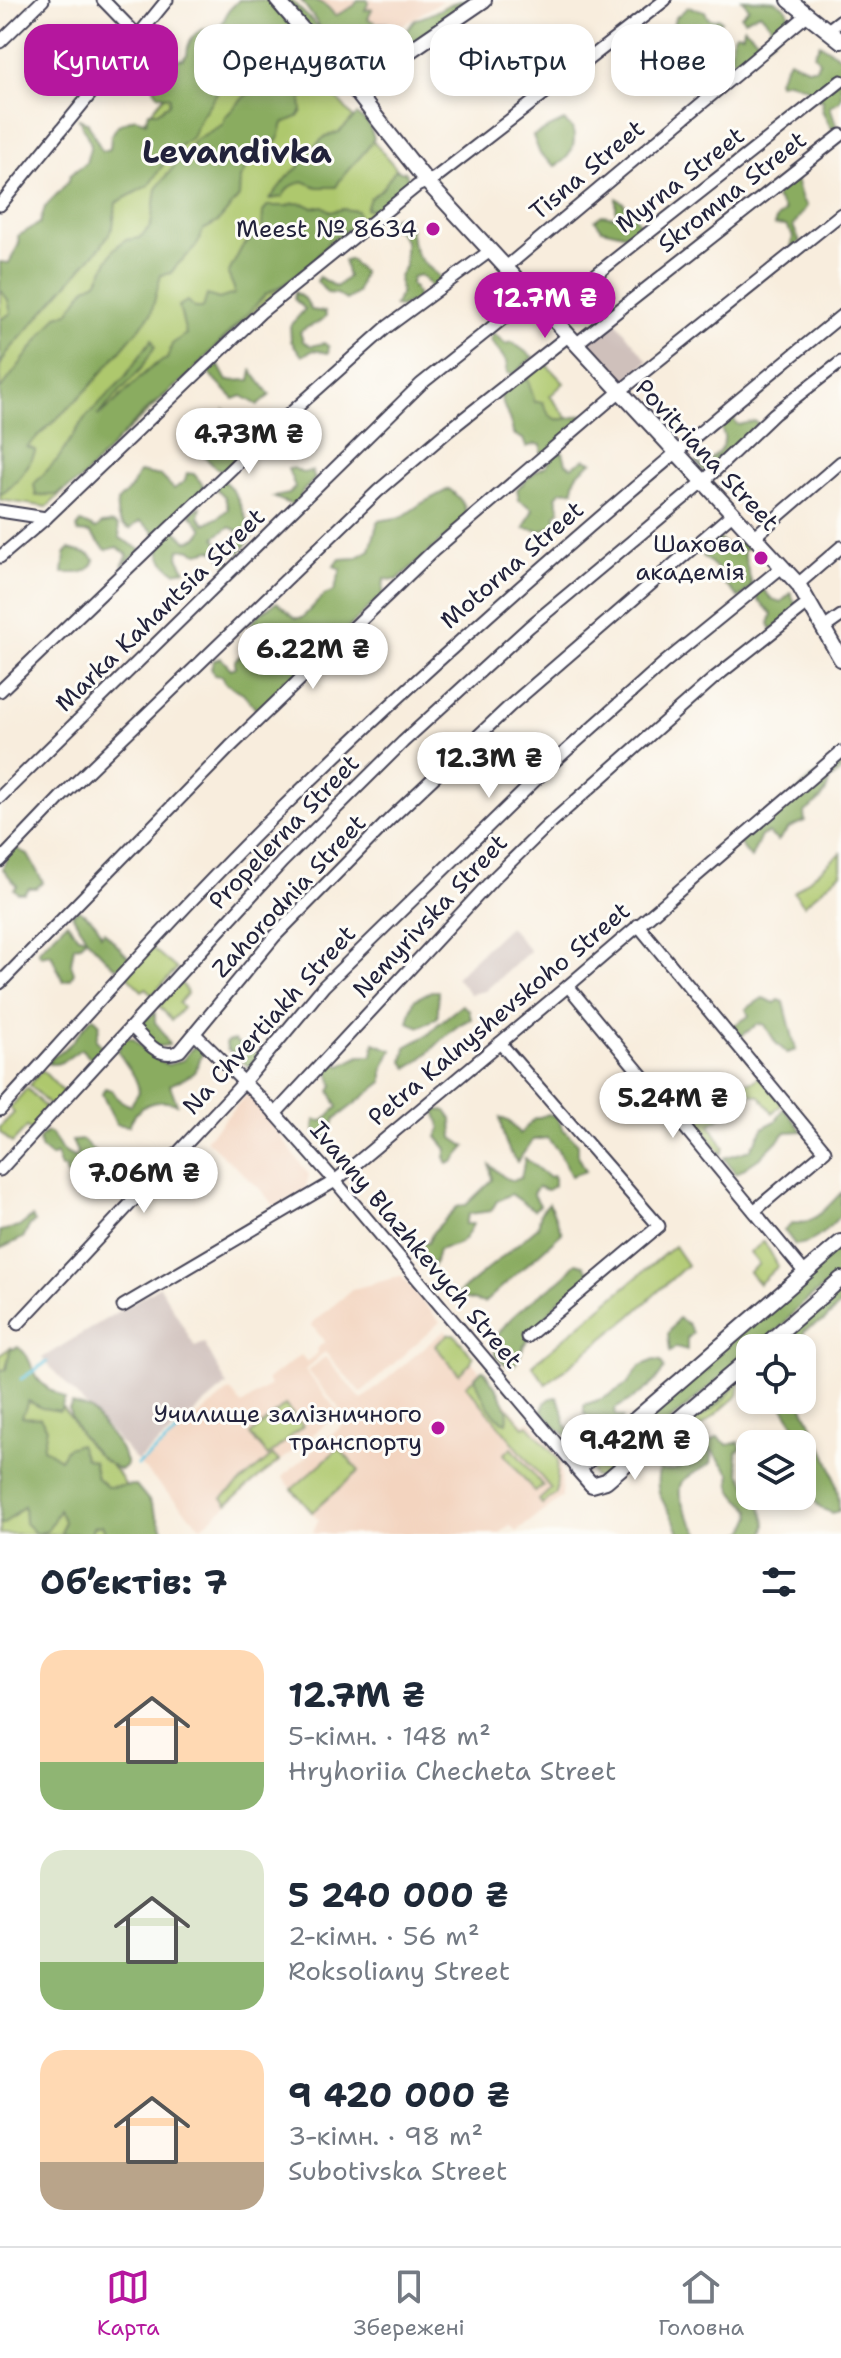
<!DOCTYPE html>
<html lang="uk">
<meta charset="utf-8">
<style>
:root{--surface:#fff;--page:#f6f6f7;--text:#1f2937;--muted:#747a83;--line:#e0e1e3;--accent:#b5179e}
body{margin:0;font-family:"Shantell Sans",sans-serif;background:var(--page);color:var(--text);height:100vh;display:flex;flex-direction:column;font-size:30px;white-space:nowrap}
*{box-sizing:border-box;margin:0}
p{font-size:26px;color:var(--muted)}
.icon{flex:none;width:44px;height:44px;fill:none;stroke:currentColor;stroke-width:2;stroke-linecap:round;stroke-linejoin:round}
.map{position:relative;height:1534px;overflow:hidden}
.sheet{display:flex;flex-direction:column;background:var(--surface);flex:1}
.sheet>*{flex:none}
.banner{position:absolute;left:24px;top:24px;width:794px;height:72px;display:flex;gap:16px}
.tools{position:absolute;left:736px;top:1334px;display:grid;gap:16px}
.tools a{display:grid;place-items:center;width:80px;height:80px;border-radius:16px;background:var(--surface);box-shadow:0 4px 12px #0003;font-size:40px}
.price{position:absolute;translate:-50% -68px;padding:0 18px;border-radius:28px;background:#fff;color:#222;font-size:26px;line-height:52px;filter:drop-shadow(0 2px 4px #0008)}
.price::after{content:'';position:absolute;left:50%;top:48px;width:24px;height:18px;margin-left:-12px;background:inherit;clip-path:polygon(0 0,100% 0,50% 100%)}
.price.current{background:var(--accent);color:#fff}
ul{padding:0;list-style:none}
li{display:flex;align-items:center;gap:24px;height:200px;padding:0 40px}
li span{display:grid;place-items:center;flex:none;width:224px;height:160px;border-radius:24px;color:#555}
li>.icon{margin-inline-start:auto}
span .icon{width:96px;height:96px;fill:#fffc;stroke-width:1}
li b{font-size:34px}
h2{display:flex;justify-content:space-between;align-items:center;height:96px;padding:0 40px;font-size:34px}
.chip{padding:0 28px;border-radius:24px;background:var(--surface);box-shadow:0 4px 12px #0003;font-size:28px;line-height:72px}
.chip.current{background:var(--accent);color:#fff}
.menu{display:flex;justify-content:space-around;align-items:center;height:112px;border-top:2px solid var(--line);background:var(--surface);font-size:22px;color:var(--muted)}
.menu a{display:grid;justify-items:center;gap:4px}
.menu .current{color:var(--accent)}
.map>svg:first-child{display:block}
.built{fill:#f3d4bf}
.industrial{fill:#cfc0bb}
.green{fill:#aec86d;stroke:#687554;stroke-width:2}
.forest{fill:#8aac60;stroke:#56674e;stroke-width:2}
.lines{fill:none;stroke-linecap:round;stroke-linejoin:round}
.stream{stroke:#62c5e0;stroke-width:3}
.minor-casing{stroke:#424053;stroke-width:15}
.tertiary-casing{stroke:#424053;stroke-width:18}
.minor{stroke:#fff;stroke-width:11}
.tertiary{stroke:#fff;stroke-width:14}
.poi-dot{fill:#b5179e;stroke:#fdfcf7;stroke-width:3}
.labels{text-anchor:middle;stroke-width:6;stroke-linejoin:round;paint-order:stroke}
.street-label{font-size:24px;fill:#22223b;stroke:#fdfcf7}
.poi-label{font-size:24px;fill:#22223b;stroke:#fdfcf7;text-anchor:end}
.district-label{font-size:32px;font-weight:bold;fill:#22223b;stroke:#fdfcf7}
</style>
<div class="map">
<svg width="841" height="1534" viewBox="0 0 841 1534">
<rect width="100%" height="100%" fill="#fdfcf7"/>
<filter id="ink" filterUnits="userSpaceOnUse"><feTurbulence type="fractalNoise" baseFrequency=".0125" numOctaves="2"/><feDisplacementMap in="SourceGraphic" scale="16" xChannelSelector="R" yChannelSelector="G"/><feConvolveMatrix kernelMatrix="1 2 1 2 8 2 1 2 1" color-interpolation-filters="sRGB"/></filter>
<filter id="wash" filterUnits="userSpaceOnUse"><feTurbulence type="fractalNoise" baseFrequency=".006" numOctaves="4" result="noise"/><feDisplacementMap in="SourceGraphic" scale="32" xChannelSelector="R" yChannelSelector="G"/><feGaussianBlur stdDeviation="1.8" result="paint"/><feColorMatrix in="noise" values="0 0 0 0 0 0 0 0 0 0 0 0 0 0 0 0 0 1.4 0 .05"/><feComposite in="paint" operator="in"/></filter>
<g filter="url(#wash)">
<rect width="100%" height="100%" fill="#f8eddd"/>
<g class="built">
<polygon points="305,0 443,0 375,43 345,41"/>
<polygon points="246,1095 252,1096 309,1175 305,1190 275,1207 259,1188 206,1140"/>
<polygon points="401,1276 440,1322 361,1393 325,1352 305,1370 339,1413 201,1527 140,1465 230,1390 242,1405 270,1385 267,1380 301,1355 307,1362 318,1353 316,1349 325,1342 311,1324 353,1289"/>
<polygon points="445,1330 524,1424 530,1420 561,1457 562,1497 516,1532 510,1525 499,1534 312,1534 318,1520 282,1477 349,1420 308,1371 325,1357 362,1400"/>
</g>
<g class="industrial">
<polygon points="612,316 648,361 624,382 585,339"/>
<polygon points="509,926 530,951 485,991 470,994 456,977"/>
<polygon points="160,1286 195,1347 204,1343 227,1385 137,1461 42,1358"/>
</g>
<g class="green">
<polygon points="245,0 253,0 407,181 263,303 47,507 0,500 0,292"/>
<polygon points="545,363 564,383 550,396 571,422 558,433 517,386"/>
<polygon points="841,853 841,873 804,905 794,892"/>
<polygon points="152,948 177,969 152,995 146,988 142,991 127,976"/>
<polygon points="180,982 185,988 187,994 179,1003 183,1008 172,1020 159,1006"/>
<polygon points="42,1070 67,1096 54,1111 30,1085"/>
<path d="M723 1072 729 1074 735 1084 754 1081 759 1076 782 1104 773 1113 760 1096 751 1094 710 1125 724 1148 721 1154 705 1130 699 1134 687 1116 678 1111 676 1102 687 1103 698 1109C713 1100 724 1091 723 1072Z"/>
<polygon points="27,1088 51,1114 33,1133 27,1127 12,1143 0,1132 0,1127 14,1113 10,1108"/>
<polygon points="764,1241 778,1266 759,1284 749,1272 759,1264 750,1253"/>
<polygon points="674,1246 687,1265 630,1317 546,1384 532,1365"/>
<polygon points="448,1334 454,1334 473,1357 470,1364 459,1374 435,1346"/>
<polygon points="11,1347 120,1476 155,1534 0,1534 0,1355"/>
<polygon points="479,1374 524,1427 528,1425 558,1459 556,1494 542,1504 539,1500 551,1489 466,1385"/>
<polygon points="735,1378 740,1384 738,1395 673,1451 660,1450 658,1443"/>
<polygon points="285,1405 303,1426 268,1456 250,1435"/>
<polygon points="632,1433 640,1444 599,1479 593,1476 591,1467"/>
<polygon points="339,1448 359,1471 312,1512 292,1489"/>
<polygon points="512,1448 543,1486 535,1492 504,1454"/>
<polygon points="273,1455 279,1461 227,1504 222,1498"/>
</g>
<g class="forest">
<path d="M239 0H275L333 74 330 80 319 81 308 78 304 82 308 93 301 99 302 111 298 117 283 123 279 138 268 151 253 158 240 178 239 197 218 222 203 230C197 255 182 255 171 273L161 275 151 314 88 389 27 447 36 450C28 468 17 484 0 495V390L57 316 68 313 86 287 97 282 114 249 125 240 140 238 151 225 156 189 195 140 223 124 225 117 245 96 257 88 265 70 260 57 247 54 229 56 222 67 227 87 219 90 201 117 192 137 172 152 149 185 116 203 113 227 102 245 7 353 0 366V320L11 313 8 300 0 289V262L9 263 19 244 18 236 40 223 45 207 68 182 71 174 86 163 91 144 79 119 88 123 102 151 110 149 111 136 118 125 135 118 146 122 149 112H157L169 104 170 97 158 94 154 88V63L183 59C190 51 186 58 188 47 192 30 206 28 221 25L229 10Z"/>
<path d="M277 0H290C311 20 335 40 346 68L342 70Z"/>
<path d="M301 0C317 0 326 2 335 16L354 6 358 0H367L369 2 365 10 372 9 368 19 376 23H387L392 31 384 48 403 37 415 19C438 15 446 0 471 0V4L384 66 352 63 339 44 321 28Z"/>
<path d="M742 0C752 0 765 0 774 1 817 17 754 54 737 62L731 57 732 40 736 33 743 34 744 27 757 39 767 36 771 25 760 13 744 20 741 16 749 8Z"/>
<path d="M688 7 705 11 708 18 713 20 718 18 721 21 708 42 714 49 718 47 724 52C715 59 704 58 695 53L684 60 661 54 658 41 663 36 671 33 675 18Z"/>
<polygon points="820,44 841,57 841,97 839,101 830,106 837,128 831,128 822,110 823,100 813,99 807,88 788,81 779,83 778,80 789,60 807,68 816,68 819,61 814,54"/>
<path d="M357 115 368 123 374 138C364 158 346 167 336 187H317L303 181 289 187 282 197 270 199 287 177 300 166 310 150 326 136 339 132Z"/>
<path d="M564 121 572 128C578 144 570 159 555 166L540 154 533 136Z"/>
<path d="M395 170 406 172C416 193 384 212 366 209L370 198 382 189Z"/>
<polygon points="792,177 796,179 802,200 807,206 793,226 800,242 791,248 793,236 786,226 774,225 777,218 785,211 776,198 779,188"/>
<polygon points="616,198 624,203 626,209 632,211 644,231 636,237 602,229 595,220 602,215 616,217"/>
<path d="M294 203 305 204 313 208 323 206 331 212 343 209 357 211 360 222 330 240 315 259 283 285 266 294 187 377 144 412 80 481 56 495 36 496 34 484 58 459 84 419 124 378 152 339 155 347 141 369 97 416C121 402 143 367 167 359L172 344 186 334 179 306 187 301 195 308H203L207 295 219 299 234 294V288L228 274 242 247 262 230 263 212 267 206H287Z"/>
<path d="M403 216C414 227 409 235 414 248 419 262 433 269 442 279L441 287 432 292 429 284 420 275 412 277 411 284 417 293V300L400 307 394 306 401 293 399 277 405 266V240L396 229 380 228 394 217Z"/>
<polygon points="350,259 363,273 357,293 346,300 337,294 327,293 317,281 319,277 336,287 348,277 344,261"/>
<path d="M295 292 306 300 311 310 325 312 326 316C319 326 309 324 300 332L303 341 311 346 324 343 329 347 328 353 314 350 302 356 291 341 290 326 305 309 294 299Z"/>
<polygon points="493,333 506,344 512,342 533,357 514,374 507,373 507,362 490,340"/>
<polygon points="219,366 227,381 250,380 252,371 270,395 258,405 242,396 234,399 209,374 213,368"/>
<path d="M522 380H528L535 402H543C551 427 563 419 583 415L575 429 541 459V445L536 444 526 447 523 439 513 434C512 418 501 407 500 391Z"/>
<path d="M747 397 748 400 736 411 734 420 738 425 755 421 759 425 726 452 709 471 704 472 695 462H698L701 466C716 456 733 444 719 426L705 436 697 438Z"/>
<path d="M225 410 235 420 229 428 232 436 225 441 226 450 233 453V462L224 471 217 469 199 451 201 441 194 422 199 417 214 429C222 425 226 419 225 410Z"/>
<path d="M563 452 566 463 571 467 585 459 592 462C581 470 572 476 574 490L561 491 556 496 560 510 556 515V527H550L541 531 524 528 533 509 519 500 517 489 536 471 546 466 556 453Z"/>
<polygon points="294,468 302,473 312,471 315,479 302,492 299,502 292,505 273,497 289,494 295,487 288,469"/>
<path d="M139 472 161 476 174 489 185 481 187 473 194 474 204 486 194 499 154 536 153 531 140 521 130 529C117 525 116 515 117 502L132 487Z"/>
<path d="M219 479C240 488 241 517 255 533L239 554H231L241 538 237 530 229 527 215 537 222 553 231 561 227 565 217 552 211 550 198 553 188 549 179 550 178 557 185 570 175 572C164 564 158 557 159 543L174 529 187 541C194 541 200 536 203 529L190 514 201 506 199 517 205 524 219 517 228 509 225 497 216 488Z"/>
<path d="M449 489C459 497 469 507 465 520L397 580 384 579 383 594 297 678 283 684C277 696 270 704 258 712L243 693 225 683 222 676 214 675 211 668 214 660 221 658 231 669 235 667V660L241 655 261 662 268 657 265 642 253 634 250 626 258 615 277 602 295 618H302L324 595 334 591 341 569 334 566 340 559 356 558 370 550 378 521 402 517 422 503Z"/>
<polygon points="81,522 96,529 102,524 113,523 118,526 120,538 141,550 122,566 128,555 117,547 106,550 90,533 78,532 77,527"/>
<polygon points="718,538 728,547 741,538 753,546 743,550 752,586 739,598 725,584 719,570 703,556 702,547"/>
<path d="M69 549 90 555 95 560C89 575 77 573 63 573L65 554Z"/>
<polygon points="763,589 772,599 781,602 791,593 794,601 801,606 772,630 769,624 772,614 758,600 757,592"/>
<path d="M841 752V771L829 781C827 797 815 804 804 813L805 821 789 828 778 841 768 833 761 836 751 858 739 843Z"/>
<polygon points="16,848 28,855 43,882 36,888 29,888 24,893 18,893 14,889 17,886 3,869 7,856"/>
<path d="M79 910C90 917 98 922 101 935L104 931 130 959 124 969 113 966 86 938 81 945 74 946 71 964 74 972 71 979 63 981 51 954 41 956 38 951 67 922 78 936 86 938 72 914Z"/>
<polygon points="431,991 438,991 438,1017 420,1027 408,1022 414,1000"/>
<polygon points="763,998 775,1003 779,1000 784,1002 796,1050 787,1053 776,1043 765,1025 758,1024 740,1037 730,1028 749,1016 746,1009"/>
<path d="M462 1005 469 1010 471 1019C448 1027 432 1055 408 1068L403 1062 406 1047 429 1034 437 1025Z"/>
<polygon points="155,1013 155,1022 163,1032 169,1045 156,1047 139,1035 142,1021"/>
<path d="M93 1017 100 1024 96 1040 108 1052 95 1063 81 1049C71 1055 60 1068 47 1063 54 1054 62 1052 69 1045 78 1036 84 1026 93 1017Z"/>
<path d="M125 1038H133L146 1052 168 1065 183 1060 191 1049 197 1046 203 1050C194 1080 194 1072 170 1085L177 1104C155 1098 137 1104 129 1126L116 1124 102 1094 105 1088 112 1090 118 1099 130 1106 139 1092C137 1073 124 1066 118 1050Z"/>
<polygon points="234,1040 244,1048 253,1049 259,1058 254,1067 249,1067 227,1049 226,1042"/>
<polygon points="374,1043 392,1050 383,1069 383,1082 335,1119 326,1141 314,1130 315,1120 323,1121 338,1107 330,1091 333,1085 327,1066 333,1063 341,1066 360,1056 372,1056"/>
<polygon points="784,1108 802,1131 786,1132 761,1157 736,1174 724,1158 750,1150 764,1127 776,1121"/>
<polygon points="440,1110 446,1111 452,1119 453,1138 466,1147 453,1162 448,1164 445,1157 447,1149 437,1137 441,1128 435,1111"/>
<path d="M548 1114 556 1116 563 1129 578 1144V1155L586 1171 571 1176 558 1150 547 1138 533 1140 517 1162C506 1149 502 1135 500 1118L509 1121 520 1134 534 1119Z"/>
<path d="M46 1132 52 1134 62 1151 75 1158 77 1152 72 1141 83 1140 108 1166C95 1171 84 1170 70 1177L65 1173 66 1168H61L56 1154 51 1157 40 1148 39 1139Z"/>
<path d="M525 1158 548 1177 554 1176V1186L547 1190 538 1187 533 1193 540 1205 534 1210 511 1194 497 1201 491 1211 469 1214 465 1224H473C462 1247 460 1243 438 1250L434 1265 430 1269 413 1253 414 1244 428 1243 433 1232 457 1207 466 1205 492 1180 490 1165 505 1178 513 1181 521 1178Z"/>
<path d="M841 1193V1215C826 1229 818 1243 795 1245L784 1230 792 1223C813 1226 827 1207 841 1193Z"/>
<polygon points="549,1203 562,1233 484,1303 455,1296 538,1227 541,1212"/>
<polygon points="32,1217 35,1222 30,1225 23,1238 0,1249 0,1231 19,1227"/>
<path d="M841 1244V1273C829 1284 817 1292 805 1302 788 1315 772 1344 750 1348V1352L663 1427 651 1430 646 1425V1418Z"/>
<path d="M576 1263 584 1265 588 1272 602 1264 605 1269 559 1300 524 1345 519 1359 514 1365C506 1365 502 1364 498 1358 480 1330 541 1296 559 1281 566 1276 570 1268 576 1263Z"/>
<polygon points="841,1284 841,1304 824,1321 805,1330 797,1348 766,1348"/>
<polygon points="678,1318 688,1324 693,1333 687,1339 687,1350 676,1347 670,1352 668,1334"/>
<path d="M18 1347C31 1356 30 1367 38 1380 45 1388 56 1393 65 1399L60 1411 42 1408 28 1401 22 1417 40 1418 47 1428 43 1448 60 1459 67 1448 79 1444 85 1459 93 1461 97 1478 107 1487 136 1485 150 1502 165 1534H106L102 1525 93 1527 91 1534H61L64 1521 59 1510 47 1531 36 1534 25 1523 24 1506 4 1524H0V1371L6 1369 10 1350Z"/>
<path d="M654 1360 661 1361 664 1368C656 1386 632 1399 615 1409L616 1416 623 1418 620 1425 594 1450 586 1449 577 1437 581 1431 594 1425 596 1418H589L584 1413V1405L604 1398 627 1384 640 1366Z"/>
<path d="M482 1370H484C493 1386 512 1405 507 1422 490 1417 481 1394 475 1377Z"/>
<path d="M731 1377 736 1382C727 1404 703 1414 685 1428 677 1435 673 1446 662 1449L659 1443Z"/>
<path d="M557 1397 563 1410 565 1424 574 1436 569 1437 557 1428 542 1411C544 1402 547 1398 557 1397Z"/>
<path d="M778 1400H800C814 1433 841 1474 839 1511L832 1513 820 1508 811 1496 802 1494V1444H788L794 1424Z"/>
<path d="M72 1404 90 1409 120 1448 127 1464 120 1470C100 1462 73 1431 69 1409Z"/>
<path d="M718 1437 728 1445 739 1442 741 1448 736 1453 740 1473 750 1490V1496H756C761 1509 770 1520 764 1534H739L744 1532 752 1517 751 1510C740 1499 727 1492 731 1474L709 1447 712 1440Z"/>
<path d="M702 1450H709L712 1456 711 1463C702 1470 691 1473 683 1481 671 1494 693 1524 700 1534H679C672 1507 652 1500 659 1470 681 1474 686 1462 702 1450Z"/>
</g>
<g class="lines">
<g class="stream">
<polyline points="21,1379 47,1362"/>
<polyline points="138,1465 192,1420"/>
</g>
</g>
</g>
<g filter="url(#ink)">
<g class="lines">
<defs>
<g id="minor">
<polyline points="103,0 138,36"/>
<polyline points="828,30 841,20"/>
<polyline points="0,42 43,0"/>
<polyline points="0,205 167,0"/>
<polyline points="505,268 807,15"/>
<polyline points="547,313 841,81"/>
<polyline points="576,344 841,135"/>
<polyline points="0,511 46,518"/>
<polyline points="754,537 841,462"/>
<polyline points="0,557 46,518 260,313 417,186 435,178 665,0"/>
<polyline points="798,584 841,547"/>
<polyline points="824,628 841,616"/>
<polyline points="0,691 276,426 387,327 490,251"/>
<polyline points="0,797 421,384 531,296"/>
<polyline points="0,861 62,796 378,491 448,431 568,336"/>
<polyline points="638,925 825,1151 754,1211"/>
<polyline points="0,983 230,747 433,551 619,392 841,214"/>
<polyline points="568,986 805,1273"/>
<path d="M132 1027C145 1040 159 1061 180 1051L274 937 391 818 511 705 732 514"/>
<polyline points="195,1034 272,1110 335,1181 578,1469"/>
<polyline points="500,1043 659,1226 527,1337"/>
<path d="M0 1110C89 1012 177 912 271 819 452 641 644 476 841 316"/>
<polyline points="275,1114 495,877 546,827 713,679 809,603"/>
<polyline points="0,1170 282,862 403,742 529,627 703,482 774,414 841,362"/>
<polyline points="123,1306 335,1181 568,986 841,752"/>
<polyline points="18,1324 244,1082 324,986 556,760 664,663 782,567"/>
</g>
<g id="tertiary">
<polyline points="277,0 354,89 427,182 798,584 841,659"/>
<polyline points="789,0 841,41"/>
<polyline points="354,89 484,0"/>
<polyline points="762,1348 841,1279"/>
<polyline points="750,1358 606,1481 592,1485 578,1469 841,1242"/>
</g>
</defs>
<use href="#minor" class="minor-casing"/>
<use href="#tertiary" class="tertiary-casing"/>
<use href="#minor" class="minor"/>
<use href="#tertiary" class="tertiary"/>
</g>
</g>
<g class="poi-dot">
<circle cx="433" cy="229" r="8"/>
<circle cx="761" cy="558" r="8"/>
<circle cx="438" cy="1428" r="8"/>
</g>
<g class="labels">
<g class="street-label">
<text transform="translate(587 170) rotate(-40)" y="8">Tisna Street</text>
<text transform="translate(680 180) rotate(-38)" y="8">Myrna Street</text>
<text transform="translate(732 192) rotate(-38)" y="8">Skromna Street</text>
<text transform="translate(707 455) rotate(47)" y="8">Povitriana Street</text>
<text transform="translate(512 565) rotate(-41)" y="8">Motorna Street</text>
<text transform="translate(160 610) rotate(-44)" y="8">Marka Kahantsia Street</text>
<text transform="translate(284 832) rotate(-46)" y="8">Propelerna Street</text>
<text transform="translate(289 896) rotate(-47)" y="8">Zahorodnia Street</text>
<text transform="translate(430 916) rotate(-47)" y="8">Nemyrivska Street</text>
<text transform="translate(499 1014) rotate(-40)" y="8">Petra Kalnyshevskoho Street</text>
<text transform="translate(269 1020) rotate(-48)" y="8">Na Chvertiakh Street</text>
<text transform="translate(416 1245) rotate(50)" y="8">Ivanny Blazhkevych Street</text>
</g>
<g class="poi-label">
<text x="417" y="237">Meest № 8634</text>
<text x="745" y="552">Шахова<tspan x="745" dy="28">академія</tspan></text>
<text x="422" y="1422">Училище залізничного<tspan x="422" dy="28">транспорту</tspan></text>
</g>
<g class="district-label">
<text x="237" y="163">Levandivka</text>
</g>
</g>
</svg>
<div class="tools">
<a><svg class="icon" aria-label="locate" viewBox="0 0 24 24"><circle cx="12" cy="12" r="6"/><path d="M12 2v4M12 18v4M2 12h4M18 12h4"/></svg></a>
<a><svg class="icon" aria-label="layers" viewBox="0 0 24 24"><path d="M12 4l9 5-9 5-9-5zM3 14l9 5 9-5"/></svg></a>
</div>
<b class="price current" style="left:545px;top:340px">12.7M ₴</b>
<b class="price" style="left:249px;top:476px">4.73M ₴</b>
<b class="price" style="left:313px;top:691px">6.22M ₴</b>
<b class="price" style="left:489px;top:800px">12.3M ₴</b>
<b class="price" style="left:673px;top:1140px">5.24M ₴</b>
<b class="price" style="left:144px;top:1215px">7.06M ₴</b>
<b class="price" style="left:635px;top:1482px">9.42M ₴</b>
<div class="banner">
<a class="chip current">Купити</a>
<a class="chip">Орендувати</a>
<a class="chip">Фільтри</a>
<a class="chip">Нове</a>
</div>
</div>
<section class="sheet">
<h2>Об’єктів: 7<svg class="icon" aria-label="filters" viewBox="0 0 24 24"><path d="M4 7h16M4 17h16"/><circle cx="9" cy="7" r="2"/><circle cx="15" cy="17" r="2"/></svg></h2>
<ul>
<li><span style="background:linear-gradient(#ffd9b3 70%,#8fb573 0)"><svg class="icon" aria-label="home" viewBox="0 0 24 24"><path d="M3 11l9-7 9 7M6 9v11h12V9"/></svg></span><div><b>12.7M ₴</b><p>5-кімн. · 148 m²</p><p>Hryhoriia Checheta Street</p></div></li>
<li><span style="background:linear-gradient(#dfe7d0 70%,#8fb573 0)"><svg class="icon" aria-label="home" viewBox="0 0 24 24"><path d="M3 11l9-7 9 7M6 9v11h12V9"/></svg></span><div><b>5 240 000 ₴</b><p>2-кімн. · 56 m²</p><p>Roksoliany Street</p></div></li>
<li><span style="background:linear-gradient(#ffd9b3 70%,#b9a48a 0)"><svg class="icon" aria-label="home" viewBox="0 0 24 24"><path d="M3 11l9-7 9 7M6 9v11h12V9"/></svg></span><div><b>9 420 000 ₴</b><p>3-кімн. · 98 m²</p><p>Subotivska Street</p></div></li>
</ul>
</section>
<nav class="menu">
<a class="current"><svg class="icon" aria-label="map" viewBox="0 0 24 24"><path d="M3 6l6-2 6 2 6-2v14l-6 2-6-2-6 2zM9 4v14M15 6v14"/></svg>Карта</a>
<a><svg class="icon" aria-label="saved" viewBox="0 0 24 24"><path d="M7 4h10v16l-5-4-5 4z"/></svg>Збережені</a>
<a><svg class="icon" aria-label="home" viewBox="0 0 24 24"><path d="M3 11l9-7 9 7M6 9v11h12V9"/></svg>Головна</a>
</nav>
